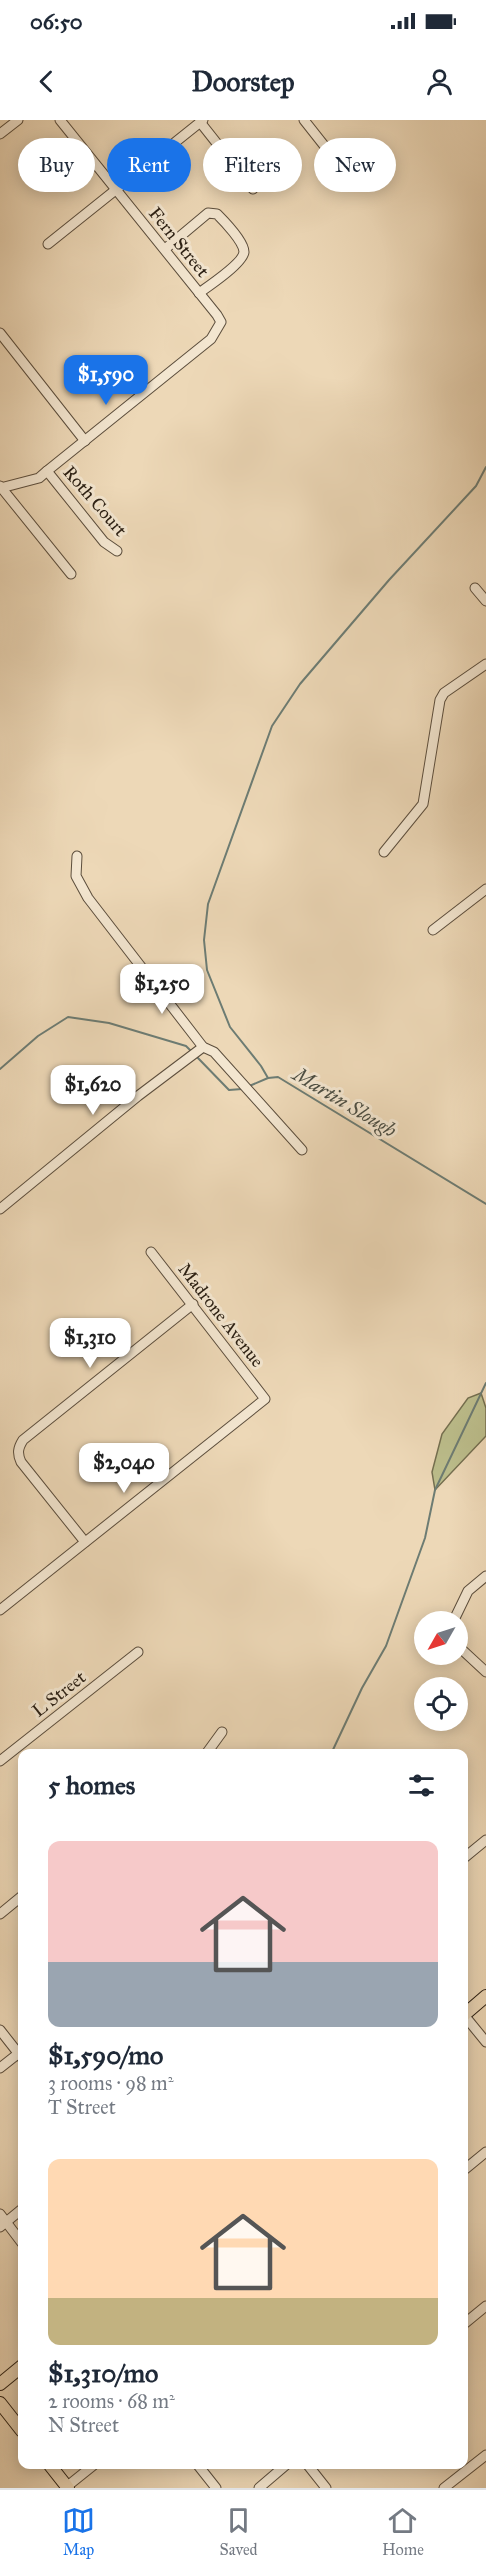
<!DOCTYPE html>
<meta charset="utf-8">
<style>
:root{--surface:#fff;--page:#f6f6f7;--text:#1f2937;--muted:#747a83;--line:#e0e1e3;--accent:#1a73e8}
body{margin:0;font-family:"IM FELL Great Primer",serif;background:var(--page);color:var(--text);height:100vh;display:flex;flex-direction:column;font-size:22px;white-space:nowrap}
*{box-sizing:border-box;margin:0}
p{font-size:20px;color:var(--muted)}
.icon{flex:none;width:33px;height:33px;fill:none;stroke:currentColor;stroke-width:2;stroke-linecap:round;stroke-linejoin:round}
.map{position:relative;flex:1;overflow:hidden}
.details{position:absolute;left:18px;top:1629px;width:450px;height:720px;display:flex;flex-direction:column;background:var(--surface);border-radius:12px;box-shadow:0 3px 15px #0003}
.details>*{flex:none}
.top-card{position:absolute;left:18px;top:18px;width:450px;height:54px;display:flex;gap:12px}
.needle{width:39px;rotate:231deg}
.fabs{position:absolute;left:414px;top:1491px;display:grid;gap:12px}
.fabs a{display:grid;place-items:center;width:54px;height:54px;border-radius:50%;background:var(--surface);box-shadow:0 3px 15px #0003;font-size:30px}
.price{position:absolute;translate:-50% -51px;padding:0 14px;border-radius:12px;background:#fff;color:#222;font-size:20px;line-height:39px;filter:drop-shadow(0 2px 3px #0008)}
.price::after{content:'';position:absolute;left:50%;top:36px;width:18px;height:14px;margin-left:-9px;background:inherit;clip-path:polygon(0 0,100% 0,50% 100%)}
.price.selected{background:var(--accent);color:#fff}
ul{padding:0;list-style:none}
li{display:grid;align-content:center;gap:12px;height:318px;padding:0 30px}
li span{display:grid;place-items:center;height:186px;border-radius:12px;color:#555}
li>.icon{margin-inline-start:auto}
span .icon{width:108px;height:108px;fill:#fffc;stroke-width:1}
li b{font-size:26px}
h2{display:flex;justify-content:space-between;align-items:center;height:72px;padding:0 30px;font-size:26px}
.tag{padding:0 21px;border-radius:27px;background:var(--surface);box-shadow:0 3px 15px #0003;font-size:21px;line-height:54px}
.tag.selected{background:var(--accent);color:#fff}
.status{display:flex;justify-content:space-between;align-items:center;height:42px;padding:0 30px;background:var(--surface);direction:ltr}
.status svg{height:16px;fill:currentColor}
header{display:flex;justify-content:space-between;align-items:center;height:78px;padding:0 30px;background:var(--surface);font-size:27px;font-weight:800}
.tabs{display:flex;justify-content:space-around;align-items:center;height:84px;border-top:2px solid var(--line);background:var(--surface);font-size:16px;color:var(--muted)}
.tabs a{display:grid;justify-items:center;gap:3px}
.tabs .selected{color:var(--accent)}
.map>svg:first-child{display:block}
.green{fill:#bcbe8c;stroke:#746f50;stroke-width:1.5}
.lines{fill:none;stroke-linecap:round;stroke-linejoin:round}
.stream{stroke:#6d7c73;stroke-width:2}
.minor-casing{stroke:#5c4e3d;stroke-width:11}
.major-casing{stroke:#2b2014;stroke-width:14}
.minor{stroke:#f3e6d0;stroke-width:9}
.major{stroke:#edd8b7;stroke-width:12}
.labels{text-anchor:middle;stroke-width:6;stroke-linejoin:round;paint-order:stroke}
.street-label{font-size:18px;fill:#2b2014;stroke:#f3e6d0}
.water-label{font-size:20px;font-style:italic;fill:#4c4e43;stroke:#f3e6d0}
</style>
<div class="status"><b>06:50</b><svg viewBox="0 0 49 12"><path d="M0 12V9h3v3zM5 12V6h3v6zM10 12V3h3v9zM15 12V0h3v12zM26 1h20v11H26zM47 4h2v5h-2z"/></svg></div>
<header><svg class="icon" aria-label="back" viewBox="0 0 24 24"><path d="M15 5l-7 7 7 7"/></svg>Doorstep<svg class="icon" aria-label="person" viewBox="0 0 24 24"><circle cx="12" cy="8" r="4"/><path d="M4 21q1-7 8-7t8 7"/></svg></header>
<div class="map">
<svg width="486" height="2368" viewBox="0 0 486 2368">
<rect width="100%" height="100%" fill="#edd8b7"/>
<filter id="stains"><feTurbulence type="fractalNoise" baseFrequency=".00333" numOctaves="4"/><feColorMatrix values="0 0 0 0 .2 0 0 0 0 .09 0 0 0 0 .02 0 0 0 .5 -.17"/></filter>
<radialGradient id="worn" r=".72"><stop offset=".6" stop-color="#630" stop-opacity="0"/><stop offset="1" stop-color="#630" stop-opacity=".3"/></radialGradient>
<polygon class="green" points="481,1273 486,1288 486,1316 435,1370 432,1352 442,1314 468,1278"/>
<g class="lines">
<g class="stream">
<polyline points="196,936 229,970 242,969"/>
<polyline points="0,949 38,916 68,897 109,903 186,926 192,932"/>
<polyline points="268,958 261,946 230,907 207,850 204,820 208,784 272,606 300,564 389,460 476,366 486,347"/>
<polyline points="247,967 268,958 278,957 486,1084"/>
<polyline points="331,1634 362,1568 386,1526 425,1418 435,1370 486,1263"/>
</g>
<defs>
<g id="minor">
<polyline points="304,0 334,38"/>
<polyline points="200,2 253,69"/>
<polyline points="0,14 18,0"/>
<polyline points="48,124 203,0"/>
<path d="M165 129 208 93 217 94C224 101 244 122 244 132 243 143 209 166 199 173"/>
<polyline points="0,213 85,321"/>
<polyline points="47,351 104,422 117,431"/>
<polyline points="0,366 71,454"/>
<polyline points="1,368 39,358 47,351 211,219 221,202 217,195 60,0"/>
<polyline points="475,468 486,481"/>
<polyline points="384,732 423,684 440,580 444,573 486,544"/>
<polyline points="77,736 76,756 88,778 203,927 214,932 302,1030"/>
<polyline points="433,810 486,769"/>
<polyline points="0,1089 138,976 203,927"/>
<path d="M85 1422 21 1342C17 1333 18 1328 23 1320L193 1184"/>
<polyline points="0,1490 265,1279 151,1132"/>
<polyline points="453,1502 468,1471 486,1456"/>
<polyline points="458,1526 486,1552"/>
<polyline points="206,1634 222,1612"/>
<polyline points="0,1641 138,1532"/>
<polyline points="464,1738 486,1720"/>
<polyline points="0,1794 22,1776"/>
<polyline points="464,1895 486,1922"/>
<polyline points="0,1910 22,1938"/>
<polyline points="0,1948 19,1933"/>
<polyline points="464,2050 486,2032"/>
<polyline points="0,2094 22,2123"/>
<polyline points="0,2107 22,2089"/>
<polyline points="464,2204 486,2186"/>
<polyline points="197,2344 216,2368"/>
<polyline points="307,2344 326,2368"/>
<polyline points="65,2368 95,2344"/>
<polyline points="259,2368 287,2344"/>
<polyline points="444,2368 486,2335"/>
</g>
<g id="major">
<polyline points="464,1895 486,1876"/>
<polyline points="0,2264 22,2246"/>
<polyline points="0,2283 22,2311"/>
<polyline points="49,2344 68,2368"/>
</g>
</defs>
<use href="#minor" class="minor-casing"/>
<use href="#major" class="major-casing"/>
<use href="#minor" class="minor"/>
<use href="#major" class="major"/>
</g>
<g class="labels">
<g class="street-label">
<text transform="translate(179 122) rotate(51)" y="6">Fern Street</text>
<text transform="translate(95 381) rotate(49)" y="6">Roth Court</text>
<text transform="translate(221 1195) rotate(52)" y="6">Madrone Avenue</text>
<text transform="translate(59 1574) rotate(-38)" y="6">L Street</text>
</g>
<g class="water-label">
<text transform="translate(345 982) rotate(31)" y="7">Martin Slough</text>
</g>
</g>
<rect width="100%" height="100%" filter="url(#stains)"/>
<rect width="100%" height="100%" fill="url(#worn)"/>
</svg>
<div class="fabs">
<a><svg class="needle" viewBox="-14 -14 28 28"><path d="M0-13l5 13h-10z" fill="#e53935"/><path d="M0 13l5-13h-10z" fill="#747a83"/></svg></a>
<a><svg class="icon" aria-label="locate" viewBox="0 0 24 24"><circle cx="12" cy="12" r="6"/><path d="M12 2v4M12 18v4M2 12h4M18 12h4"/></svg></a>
</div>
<b class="price selected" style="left:106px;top:286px">$1,590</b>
<b class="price" style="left:162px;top:895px">$1,250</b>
<b class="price" style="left:93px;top:996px">$1,620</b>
<b class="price" style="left:90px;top:1249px">$1,310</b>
<b class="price" style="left:124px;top:1374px">$2,040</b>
<div class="top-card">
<a class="tag">Buy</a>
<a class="tag selected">Rent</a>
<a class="tag">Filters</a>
<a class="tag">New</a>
</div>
<section class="details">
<h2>5 homes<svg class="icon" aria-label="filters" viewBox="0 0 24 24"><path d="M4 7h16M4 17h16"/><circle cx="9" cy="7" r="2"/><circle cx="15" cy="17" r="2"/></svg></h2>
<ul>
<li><span style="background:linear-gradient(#f6c9c9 65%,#9aa5b1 0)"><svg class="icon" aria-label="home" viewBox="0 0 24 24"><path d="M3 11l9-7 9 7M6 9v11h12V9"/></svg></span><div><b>$1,590/mo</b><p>3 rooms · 98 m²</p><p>T Street</p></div></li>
<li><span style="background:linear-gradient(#ffd9b3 75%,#c2b280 0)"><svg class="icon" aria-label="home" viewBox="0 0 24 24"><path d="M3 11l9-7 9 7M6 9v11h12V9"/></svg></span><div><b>$1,310/mo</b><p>2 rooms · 68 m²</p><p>N Street</p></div></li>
</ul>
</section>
</div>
<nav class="tabs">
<a class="selected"><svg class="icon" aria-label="map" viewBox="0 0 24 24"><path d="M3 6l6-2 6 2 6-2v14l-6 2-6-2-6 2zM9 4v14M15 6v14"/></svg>Map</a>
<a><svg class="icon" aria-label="saved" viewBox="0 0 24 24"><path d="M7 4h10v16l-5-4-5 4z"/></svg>Saved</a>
<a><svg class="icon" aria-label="home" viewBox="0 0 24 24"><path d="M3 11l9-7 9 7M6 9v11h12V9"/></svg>Home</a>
</nav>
